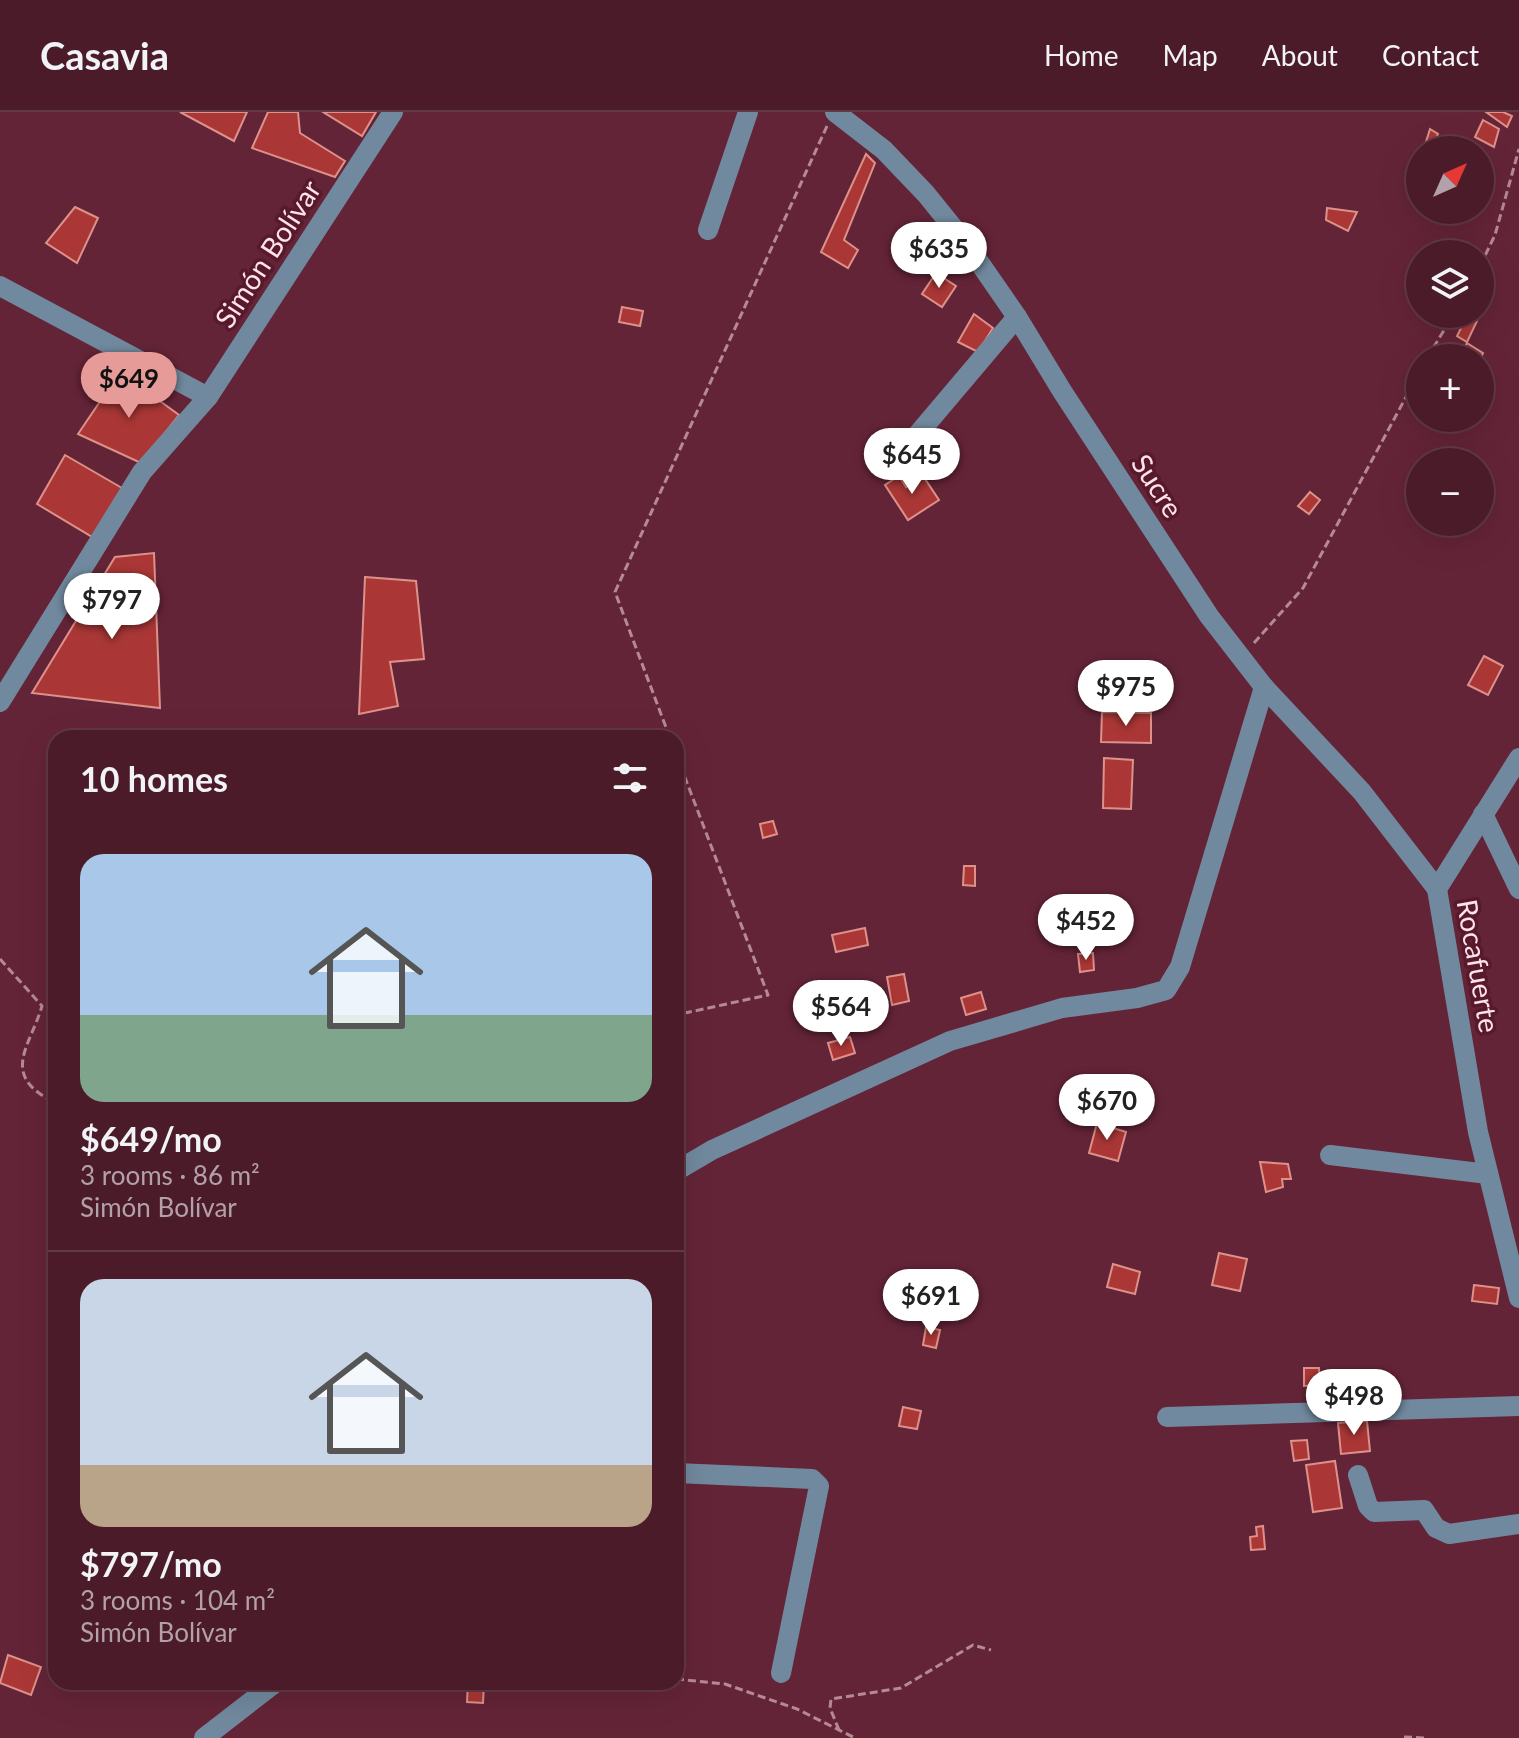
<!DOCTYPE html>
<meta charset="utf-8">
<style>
:root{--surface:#4b1b29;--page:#552835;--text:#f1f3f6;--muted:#b2a1a8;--line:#623946;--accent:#e69b98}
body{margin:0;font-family:Lato,sans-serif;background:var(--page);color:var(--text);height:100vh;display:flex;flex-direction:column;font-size:30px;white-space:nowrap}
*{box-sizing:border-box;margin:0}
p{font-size:26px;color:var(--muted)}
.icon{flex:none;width:44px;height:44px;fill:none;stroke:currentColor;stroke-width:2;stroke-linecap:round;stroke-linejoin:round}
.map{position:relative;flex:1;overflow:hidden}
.sheet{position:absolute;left:48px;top:618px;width:636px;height:960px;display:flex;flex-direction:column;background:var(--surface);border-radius:24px;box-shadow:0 8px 32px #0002,0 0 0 2px var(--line)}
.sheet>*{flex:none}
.needle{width:52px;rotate:45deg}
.tools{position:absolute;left:1406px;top:24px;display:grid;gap:16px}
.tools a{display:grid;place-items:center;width:88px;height:88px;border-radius:50%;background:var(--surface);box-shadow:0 8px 32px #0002,0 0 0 2px var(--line);font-size:40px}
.price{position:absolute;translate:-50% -68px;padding:0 18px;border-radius:28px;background:#fff;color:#222;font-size:26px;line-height:52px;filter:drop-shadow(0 2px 4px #0008)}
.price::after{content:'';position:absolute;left:50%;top:48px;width:24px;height:18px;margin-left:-12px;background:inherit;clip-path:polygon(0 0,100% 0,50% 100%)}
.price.active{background:var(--accent);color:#111}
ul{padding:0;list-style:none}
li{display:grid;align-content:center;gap:16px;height:424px;padding:0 32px}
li+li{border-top:2px solid var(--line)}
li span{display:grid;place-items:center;height:248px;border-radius:24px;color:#555}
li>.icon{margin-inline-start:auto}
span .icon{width:144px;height:144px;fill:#fffc;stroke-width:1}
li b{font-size:34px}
h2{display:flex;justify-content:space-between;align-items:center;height:96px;padding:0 32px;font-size:34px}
header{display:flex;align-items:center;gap:48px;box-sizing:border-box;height:112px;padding:0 40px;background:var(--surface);border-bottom:2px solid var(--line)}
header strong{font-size:38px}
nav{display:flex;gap:44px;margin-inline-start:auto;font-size:28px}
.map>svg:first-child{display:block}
.building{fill:#aa3736;stroke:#dd918b;stroke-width:2}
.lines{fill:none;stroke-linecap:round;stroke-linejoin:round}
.path{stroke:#b58995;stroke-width:3;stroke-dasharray:8 4;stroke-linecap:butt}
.minor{stroke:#71899e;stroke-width:20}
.labels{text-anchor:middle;stroke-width:7;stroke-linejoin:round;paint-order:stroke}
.street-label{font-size:28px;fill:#fde4e9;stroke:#58192d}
</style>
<header>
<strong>Casavia</strong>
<nav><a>Home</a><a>Map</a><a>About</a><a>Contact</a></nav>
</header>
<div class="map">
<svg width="1519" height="1626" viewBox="0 0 1519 1626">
<rect width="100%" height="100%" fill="#642437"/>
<g class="building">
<polygon points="180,0 247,0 234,29"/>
<polygon points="268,0 298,0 300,21 345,49 335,65 252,36"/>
<polygon points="323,0 376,0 362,24"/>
<polygon points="1486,0 1503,0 1512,4 1507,15"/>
<polygon points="1483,8 1499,17 1494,35 1475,25"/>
<polygon points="1430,17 1438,22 1435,29 1446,32 1445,38 1424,36"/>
<polygon points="866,42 875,51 844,128 858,138 848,156 821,140"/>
<polygon points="75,95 98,106 77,151 46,131"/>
<polygon points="1327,96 1357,100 1348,119 1326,108"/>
<polygon points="936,161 956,174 942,195 922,182"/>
<polygon points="622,195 643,199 640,214 619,210"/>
<polygon points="974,202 993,216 978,240 958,230"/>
<polygon points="1467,204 1477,209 1467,230 1457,224"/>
<polygon points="1467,231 1483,241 1480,247 1459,246"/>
<polygon points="120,260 179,303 141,351 78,322"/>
<polygon points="65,343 122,376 94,426 37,392"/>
<polygon points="899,364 906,375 923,364 939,388 908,408 885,373"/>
<polygon points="1310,380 1320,388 1309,402 1298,394"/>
<polygon points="154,441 160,596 32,581 115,445"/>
<polygon points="365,465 416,469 424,547 390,550 398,594 359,602"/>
<polygon points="1484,544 1503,554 1488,583 1468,573"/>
<polygon points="1102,600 1151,601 1151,631 1101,630"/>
<polygon points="1104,646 1133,648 1131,697 1103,696"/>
<polygon points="773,709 777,722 763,726 760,712"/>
<polygon points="964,754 975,754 975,774 963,773"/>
<polygon points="865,816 868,833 836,840 832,823"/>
<polygon points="1093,841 1094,858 1080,860 1078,842"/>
<polygon points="904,862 909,889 892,893 887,865"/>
<polygon points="981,880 986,897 966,903 961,886"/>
<polygon points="850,925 855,941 833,948 828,931"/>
<polygon points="1097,1011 1126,1020 1118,1049 1089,1041"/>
<polygon points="1260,1050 1288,1052 1291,1067 1282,1067 1283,1075 1266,1080"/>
<polygon points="1219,1141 1247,1147 1240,1179 1212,1173"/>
<polygon points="1113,1152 1140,1160 1135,1182 1107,1175"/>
<polygon points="1474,1173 1499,1176 1497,1192 1472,1189"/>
<polygon points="926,1215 940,1218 936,1236 923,1233"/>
<polygon points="1304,1256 1319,1256 1320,1273 1304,1274"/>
<polygon points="903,1295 921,1299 917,1317 899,1314"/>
<polygon points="1367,1309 1370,1339 1341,1342 1338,1311"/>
<polygon points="1307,1328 1309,1347 1294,1349 1291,1329"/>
<polygon points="1335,1349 1342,1396 1313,1400 1306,1353"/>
<polygon points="1263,1414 1265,1437 1251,1438 1250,1425 1257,1424 1256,1415"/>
<polygon points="8,1543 41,1555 31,1583 0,1571"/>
<polygon points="468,1570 484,1571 483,1591 467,1590"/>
</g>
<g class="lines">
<g class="path">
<polyline points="1480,154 1495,123 1519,37"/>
<polyline points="1427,246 1454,202"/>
<polyline points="1254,531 1303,476 1420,259"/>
<polyline points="670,626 615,480 827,14"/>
<polyline points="676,642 768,883 676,903"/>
<path d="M0 847 42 894C30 935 0 962 52 989"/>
<polyline points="676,1567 725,1572 797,1597 855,1626"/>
<polyline points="839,1618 830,1596 831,1587 901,1576 973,1533 991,1538"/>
<polyline points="1404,1625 1426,1626"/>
</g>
<g class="minor">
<polyline points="835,0 884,38 926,82 968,134 1017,205 1062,279 1209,504 1264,575 1362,680 1437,777"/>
<polyline points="708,118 748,0"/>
<polyline points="0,174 208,285"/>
<polyline points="907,335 1017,205"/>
<polyline points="0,590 142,360 208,285 393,0"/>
<polyline points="1519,646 1437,777 1478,1020 1519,1186"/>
<polyline points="1483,702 1519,777"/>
<polyline points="1330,1043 1488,1062"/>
<polyline points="676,1062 678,1058 712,1038 950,929 1062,896 1137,886 1166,878 1180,855 1264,575"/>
<polyline points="1167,1305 1519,1294"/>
<polyline points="676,1361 812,1367 819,1374 781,1561"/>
<polyline points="1358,1363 1368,1394 1374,1400 1424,1398 1436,1416 1449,1422 1519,1412"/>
<polyline points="204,1626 276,1570"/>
</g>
</g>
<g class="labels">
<g class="street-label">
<text transform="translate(268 142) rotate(-57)" y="10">Simón Bolívar</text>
<text transform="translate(1157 374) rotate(57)" y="10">Sucre</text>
<text transform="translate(1478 854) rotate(80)" y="10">Rocafuerte</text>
</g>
</g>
</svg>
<div class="tools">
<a><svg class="needle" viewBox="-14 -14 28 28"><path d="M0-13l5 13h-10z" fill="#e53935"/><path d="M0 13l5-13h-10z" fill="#b2a1a8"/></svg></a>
<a><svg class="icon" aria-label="layers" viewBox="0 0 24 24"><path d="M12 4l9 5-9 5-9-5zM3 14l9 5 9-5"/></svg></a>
<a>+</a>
<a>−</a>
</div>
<b class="price" style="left:939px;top:178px">$635</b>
<b class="price active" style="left:129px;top:308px">$649</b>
<b class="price" style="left:912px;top:384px">$645</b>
<b class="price" style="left:112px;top:529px">$797</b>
<b class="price" style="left:1126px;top:616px">$975</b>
<b class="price" style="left:1086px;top:850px">$452</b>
<b class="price" style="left:841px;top:936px">$564</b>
<b class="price" style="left:1107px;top:1030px">$670</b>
<b class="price" style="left:931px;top:1225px">$691</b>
<b class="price" style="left:1354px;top:1325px">$498</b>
<section class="sheet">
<h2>10 homes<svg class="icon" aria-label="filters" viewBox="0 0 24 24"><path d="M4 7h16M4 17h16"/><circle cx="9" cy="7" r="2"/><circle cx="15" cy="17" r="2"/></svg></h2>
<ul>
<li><span style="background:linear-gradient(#a9c7e8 65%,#7fa58c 0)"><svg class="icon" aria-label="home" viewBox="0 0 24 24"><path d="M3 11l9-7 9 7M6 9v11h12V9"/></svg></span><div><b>$649/mo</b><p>3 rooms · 86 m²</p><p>Simón Bolívar</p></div></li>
<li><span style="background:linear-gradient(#c9d6e8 75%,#b9a48a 0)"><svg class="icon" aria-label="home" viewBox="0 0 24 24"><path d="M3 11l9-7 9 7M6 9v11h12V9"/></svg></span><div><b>$797/mo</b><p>3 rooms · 104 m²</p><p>Simón Bolívar</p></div></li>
</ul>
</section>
</div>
